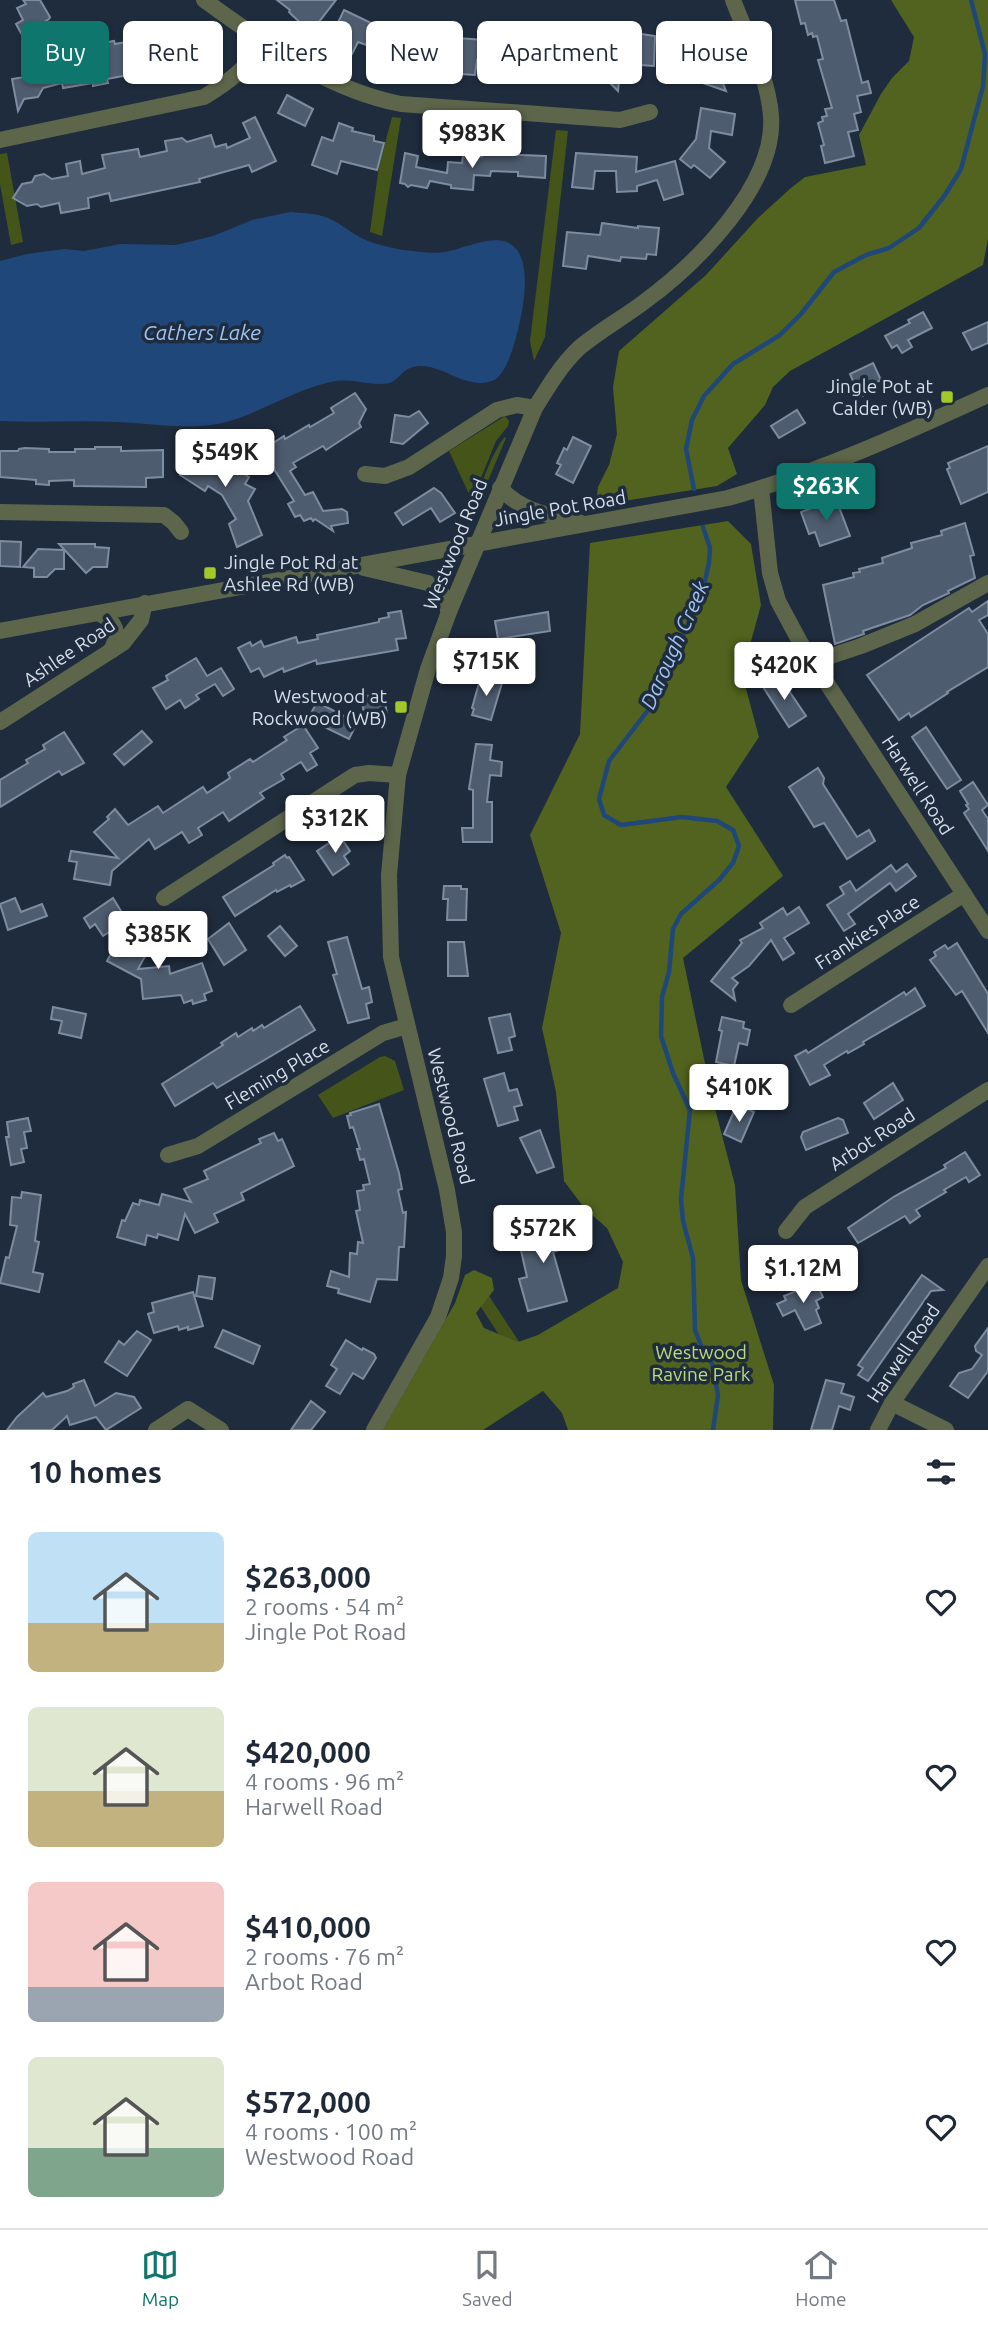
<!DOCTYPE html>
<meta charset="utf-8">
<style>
:root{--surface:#fff;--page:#f6f6f7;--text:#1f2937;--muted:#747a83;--line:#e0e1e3;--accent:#0f766e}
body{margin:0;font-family:Ubuntu,sans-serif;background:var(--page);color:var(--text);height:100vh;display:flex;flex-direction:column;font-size:26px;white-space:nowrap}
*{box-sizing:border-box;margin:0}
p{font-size:23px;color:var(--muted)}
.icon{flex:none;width:38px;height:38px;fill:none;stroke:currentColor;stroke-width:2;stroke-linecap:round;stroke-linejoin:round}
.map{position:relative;height:1430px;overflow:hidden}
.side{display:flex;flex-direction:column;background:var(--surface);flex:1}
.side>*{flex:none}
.guide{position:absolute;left:21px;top:21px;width:947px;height:63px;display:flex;gap:14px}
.price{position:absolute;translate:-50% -60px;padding:0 16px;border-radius:7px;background:#fff;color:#222;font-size:23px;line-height:46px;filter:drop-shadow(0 2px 4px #0008)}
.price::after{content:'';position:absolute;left:50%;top:42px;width:21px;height:16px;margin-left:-10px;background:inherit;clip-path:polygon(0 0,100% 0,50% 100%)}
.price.current{background:var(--accent);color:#fff}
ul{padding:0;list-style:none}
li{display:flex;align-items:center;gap:21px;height:175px;padding:0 28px}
li span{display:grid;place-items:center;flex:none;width:196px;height:140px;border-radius:10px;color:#555}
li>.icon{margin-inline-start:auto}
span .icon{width:84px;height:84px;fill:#fffc;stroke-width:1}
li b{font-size:30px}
h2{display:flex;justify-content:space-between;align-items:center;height:84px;padding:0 28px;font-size:30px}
.chip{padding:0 24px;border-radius:10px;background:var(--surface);box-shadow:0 2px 5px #0004;font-size:24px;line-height:63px}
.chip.current{background:var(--accent);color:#fff}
.tab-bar{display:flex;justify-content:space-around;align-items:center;height:98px;border-top:2px solid var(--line);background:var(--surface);font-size:19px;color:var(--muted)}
.tab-bar a{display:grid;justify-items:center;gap:4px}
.tab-bar .current{color:var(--accent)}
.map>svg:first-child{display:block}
.green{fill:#45551a}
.forest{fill:#51631e}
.water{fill:#204779}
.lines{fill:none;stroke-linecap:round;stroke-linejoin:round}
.stream{stroke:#204779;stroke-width:4.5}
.building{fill:#4e5c6f;stroke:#7d8ca1;stroke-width:2}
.minor{stroke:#5d664b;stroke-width:16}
.poi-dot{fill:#a2c928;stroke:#1f2c3d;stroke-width:2.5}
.labels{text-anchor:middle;stroke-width:7;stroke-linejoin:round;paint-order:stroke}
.poi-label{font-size:19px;fill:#d5dee9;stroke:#1f2c3d;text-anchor:end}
.street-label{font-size:19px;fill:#d5dee9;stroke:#1f2c3d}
.park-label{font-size:19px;fill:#bddb7b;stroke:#1f2c3d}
.water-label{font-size:21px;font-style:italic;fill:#a1c4f2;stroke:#1f2c3d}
</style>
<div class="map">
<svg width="988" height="1430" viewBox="0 0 988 1430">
<rect width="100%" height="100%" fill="#1f2c3d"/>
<g class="green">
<polygon points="392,117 401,118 382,236 370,232 379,166"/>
<polygon points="556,130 568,131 545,337 534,361 530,341"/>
<polygon points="7,153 23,242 11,245 0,184 0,154"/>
<polygon points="505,416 509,421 508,426 496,441 474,495 470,496 449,451"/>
<path d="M505 437 506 438 477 507C475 494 495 447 505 437Z"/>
<polygon points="385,1056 395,1061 404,1090 333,1118 318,1095 380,1057"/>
<polygon points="480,1282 531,1360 520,1367 473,1295"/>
</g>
<g class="forest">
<polygon points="891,0 988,0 988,239 983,265 790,371 773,387 765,405 728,448 737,474 717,486 599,505 596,502 598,487 609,465 617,434 613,387 619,351 706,275 758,218 791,188 805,177 866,165 859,135 881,94 892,78 909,61 914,37"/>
<polygon points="728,521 751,544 761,605 742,674 759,737 726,787 783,876 683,958 712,1097 735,1185 741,1280 774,1385 773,1430 568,1430 562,1413 543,1391 483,1430 383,1430 455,1303 465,1275 474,1270 492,1278 494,1290 476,1313 484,1328 518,1342 538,1335 618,1288 623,1262 607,1228 585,1209 564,1181 556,1092 542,1028 561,933 530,835 580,734 590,543"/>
</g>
<path class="water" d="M290 212C300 213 312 213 322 216 338 220 352 235 368 241 389 249 414 252 436 253 458 253 493 231 512 245 532 259 524 305 519 325 516 339 507 376 492 381 462 391 438 358 410 368 402 371 397 381 389 383 369 387 352 377 331 382 292 390 257 416 217 424 184 430 150 423 117 422 78 420 39 423 0 421V261L27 254 64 249 84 251 121 244 176 245 213 236 252 220Z"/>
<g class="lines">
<g class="stream">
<polyline points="694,489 686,449 692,420 704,396 733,364 780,335 801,314 834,272 866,255 889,248 919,228 945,195 961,169 983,86 985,54 971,0"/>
<polyline points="703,527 710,548 709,563 702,593 652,705 609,761 599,799 604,815 621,825 682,817 717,821 733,830 739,846 733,863 719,880 681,914 673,929 669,972 662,997 661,1036 673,1073 690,1110 681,1199 683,1221 693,1258 695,1330 702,1348 712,1363 718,1395 713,1430"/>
</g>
</g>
<g class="building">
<polygon points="23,0 40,0 50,17 49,19 22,35 16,24 23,20 17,8 26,4"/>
<polygon points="277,0 336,0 311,32 293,16 289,12 290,10"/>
<polygon points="795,0 834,0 841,21 846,20 862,83 868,81 871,93 857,96 861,112 854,114 858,130 848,132 854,156 825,163 821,146 824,145 818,123 823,121 822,117 827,116 825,109 832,108 818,60 823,59 817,36 813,37 812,33 808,35 805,23 801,24"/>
<polygon points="344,10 373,24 391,28 389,35 447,42 457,38 513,42 513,46 544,46 558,49 556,80 541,79 542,72 510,70 509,78 498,77 499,62 477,60 475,75 461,74 462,68 432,66 431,72 419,70 419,63 408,60 392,61 390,67 376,63 381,50 358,42 352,54 340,48 343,42 331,37"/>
<polygon points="179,29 205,35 198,66 186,63 183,73 171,70"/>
<polygon points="635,33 655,36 654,66 640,65 640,69 627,68 629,53 633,53"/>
<polygon points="152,37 160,57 137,62 139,73 107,79 108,83 93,86 93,83 63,88 62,83 43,88 38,97 24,99 18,111 12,79 60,71 55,47 75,43 77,54 103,49 102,43 114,41 115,44"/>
<polygon points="678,37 697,43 686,77 666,70"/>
<polygon points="579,59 621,60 618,91 610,83 592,81 592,74 578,73"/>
<polygon points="717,68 726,91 691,79"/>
<polygon points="287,95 313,109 305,126 278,113"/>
<polygon points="701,108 735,114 732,135 711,131 709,148 725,162 710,178 694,165 691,168 680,159 696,139"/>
<polygon points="255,117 276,161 252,172 249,165 199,179 200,182 111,201 109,193 88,198 89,208 61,213 59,203 41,207 37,204 27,206 13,198 22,184 32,182 35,176 44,174 52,179 68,176 66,164 80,161 82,174 105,168 102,155 138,149 140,157 167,151 165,141 182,138 187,142 211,135 215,147 226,144 227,148 250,138 243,123"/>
<polygon points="339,123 353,128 352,131 374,136 374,141 384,143 377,170 341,161 337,174 312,165 322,137 333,141"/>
<polygon points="483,151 493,152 493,154 546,156 545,178 518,176 518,172 491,171 490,176 474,175 473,190 451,188 451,185 430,181 427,188 411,185 408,187 405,184 400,183 405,153 418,156 416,167 447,173 448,162 462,163 463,155 482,157"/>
<polygon points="576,153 637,157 636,172 675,161 683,194 664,200 657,180 637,186 637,191 617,192 616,171 595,171 593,189 572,187"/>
<polygon points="602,223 638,228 638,226 659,228 656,255 647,254 646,259 621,257 620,261 588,256 586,269 563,266 567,232 600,235"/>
<polygon points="923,312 932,328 908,340 912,347 902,353 897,345 892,348 885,336 910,323 908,320"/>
<polygon points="988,322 988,343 972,350 963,333"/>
<polygon points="873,363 881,380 873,384 875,390 860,397 850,374"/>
<polygon points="355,393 366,409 359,423 361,427 326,450 323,446 293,463 296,467 290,471 305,495 313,492 323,511 342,509 347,512 348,523 331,526 333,531 315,519 313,521 311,518 304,521 300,515 295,517 288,504 294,501 262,450 284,436 285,439 309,425 310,427 334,413 331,408"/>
<polygon points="797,410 805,423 779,438 771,426"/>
<polygon points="419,411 428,423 403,444 391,442 395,415 409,417"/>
<polygon points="573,437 591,446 573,483 556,474 561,465 557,463 564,448 567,450"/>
<polygon points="200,443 210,449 213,444 227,453 222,461 249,477 245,484 255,489 248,501 262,535 237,547 229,524 236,519 222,495 208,486 205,491 180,475"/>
<polygon points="988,446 988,492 961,504 947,469 950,468 948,463"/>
<polygon points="95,447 121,447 121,451 163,450 163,477 146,478 146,487 74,486 74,480 49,481 49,485 36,484 36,480 0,477 0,451 18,451 19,449 25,448 49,449 49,452 75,452 75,449 95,449"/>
<polygon points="434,488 441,493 455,513 440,522 431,508 403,525 395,513"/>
<polygon points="836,499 850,536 820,546 815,532 809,534 801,512"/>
<polygon points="965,523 974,555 970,556 975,578 948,591 949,593 923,605 910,615 863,631 864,634 835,644 823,585 854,577 853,573 860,572 859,569 883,563 882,558 912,548 911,543 942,535 941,531"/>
<polygon points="0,541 21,542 20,567 0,566"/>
<polygon points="59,544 95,544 95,547 109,548 107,567 93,567 86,573"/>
<polygon points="38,549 64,550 64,569 55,569 47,577 34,577 34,568 23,567"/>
<polygon points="988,601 988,615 979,620 988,634 988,667 947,692 948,693 911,717 909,713 899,720 867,675 969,608 972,612"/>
<polygon points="401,611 406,638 396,639 398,650 317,664 316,660 284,672 283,668 264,677 259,668 251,672 238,648 250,642 252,646 261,641 264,647 296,637 298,643 318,639 317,635 379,622 379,619 389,617 388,613"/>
<polygon points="548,612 550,631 498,639 495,621"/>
<polygon points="196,658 207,676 221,668 234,689 223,696 215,684 196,695 199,699 185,708 180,700 166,709 153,688 168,680 166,676"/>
<polygon points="481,676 502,683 491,720 472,715 474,709 472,708"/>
<polygon points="779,676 806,716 789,727 763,687"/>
<polygon points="384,693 387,715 365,719 361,697"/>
<polygon points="317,702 357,723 349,739 308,719"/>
<polygon points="303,725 318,748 310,753 317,765 307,771 301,762 281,774 284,779 260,793 264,798 229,821 223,812 198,828 202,835 189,843 182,832 155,849 149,839 112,871 110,885 74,879 77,862 69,861 71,851 118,858 94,832 109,819 107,817 115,809 128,825 158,806 163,813 203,787 207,793 230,778 228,773 250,759 253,762 287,740 284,737"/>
<polygon points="926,727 961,780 947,789 912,737"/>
<polygon points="142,731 152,742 124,765 114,754"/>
<polygon points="64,732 84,763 62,775 59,771 0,807 0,780 28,763 26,760 45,749 43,745"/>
<polygon points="476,744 492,745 490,760 502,762 501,776 490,775 487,802 492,802 492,842 463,842 462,828 473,828 473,790 469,789"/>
<polygon points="818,768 824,778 823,784 857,837 869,830 875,841 847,859 824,823 814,827 789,787"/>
<polygon points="973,782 988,805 982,810 988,819 988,851 964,813 969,809 966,805 968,804 960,791"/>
<polygon points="340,836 350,851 344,856 349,864 333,875 317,851"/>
<polygon points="285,855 287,858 289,857 304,880 291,887 290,885 277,892 276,890 235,916 223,897 274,865 273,863"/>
<polygon points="907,864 916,876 896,891 890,883 848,914 855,924 844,931 827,905 844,894 840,887 850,881 856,891 891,865 896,872"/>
<polygon points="444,886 461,886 461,889 467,889 466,920 447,920 448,899 443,899"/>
<polygon points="15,898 21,912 42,904 47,916 8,930 0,904"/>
<polygon points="113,898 127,921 103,936 95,924 90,928 84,918"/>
<polygon points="799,907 809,923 784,938 794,953 783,960 771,940 749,966 732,978 738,983 733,989 735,1000 711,981 742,943 740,940 763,928 760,923 783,908 787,915"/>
<polygon points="128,922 134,931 153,942 138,969 169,966 170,974 202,963 212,991 204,994 206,1000 193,1004 192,1000 184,1003 181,995 143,999 141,979 107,961"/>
<polygon points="229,923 246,950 224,965 208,939"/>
<polygon points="280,926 297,946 285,956 268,936"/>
<polygon points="347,937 362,989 369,987 372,1002 366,1004 369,1018 348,1023 333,975 337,974 328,942"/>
<polygon points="448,942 464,942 468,976 448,976"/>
<polygon points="957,943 988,994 988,1033 962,991 956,995 930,960 936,956 934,952 945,945 948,949"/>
<polygon points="915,988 925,1006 863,1042 864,1044 848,1053 847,1051 824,1065 830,1075 810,1085 795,1056 806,1050 808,1053 904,992 906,995"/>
<polygon points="300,1006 315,1030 217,1088 213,1083 175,1106 162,1084 223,1045 221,1043 236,1033 238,1037 252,1028 253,1031 262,1025 264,1028"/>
<polygon points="53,1007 86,1014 81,1038 59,1033 62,1021 51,1019"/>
<polygon points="510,1014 515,1036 509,1038 512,1050 498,1053 489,1018"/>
<polygon points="722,1017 744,1022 743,1028 750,1030 747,1045 739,1043 734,1066 716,1062 722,1031 719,1030"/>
<polygon points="504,1073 509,1091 517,1089 522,1105 514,1107 518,1120 498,1126 484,1079"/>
<polygon points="893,1083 903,1100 874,1119 864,1103"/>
<polygon points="379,1104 399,1173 402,1189 398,1190 403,1213 406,1212 404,1247 399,1247 397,1280 377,1279 370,1302 338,1293 339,1289 327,1286 331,1271 349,1277 350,1253 357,1254 358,1242 363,1243 356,1211 360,1210 357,1191 364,1190 363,1185 370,1184 364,1159 360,1160 357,1149 360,1149 353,1127 350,1128 347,1116 351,1115 350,1113"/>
<polygon points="741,1106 754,1112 741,1142 724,1134 734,1111 738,1113"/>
<polygon points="28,1118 31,1131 24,1132 27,1148 21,1149 24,1162 11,1165 6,1137 9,1137 7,1122"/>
<polygon points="838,1118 843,1120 848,1133 806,1150 801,1137 803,1132"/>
<polygon points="540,1130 554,1167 537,1173 520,1138"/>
<polygon points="274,1133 278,1141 282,1139 294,1166 241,1193 244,1200 214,1214 218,1222 195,1233 185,1214 178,1240 158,1234 157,1238 147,1235 145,1245 117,1237 122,1220 125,1221 133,1203 139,1205 140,1200 159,1205 162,1194 191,1202 184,1189 208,1179 204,1171 261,1143 259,1139"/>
<polygon points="965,1152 980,1175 969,1182 966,1177 944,1190 946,1192 916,1210 920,1216 910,1223 905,1216 858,1243 848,1228 895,1196 946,1168 944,1165"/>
<polygon points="22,1192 41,1195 35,1241 39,1242 33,1272 43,1274 39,1292 0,1283 6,1257 9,1258 17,1226 10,1225 12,1197 21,1198"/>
<polygon points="547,1218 548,1223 562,1220 567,1240 560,1242 562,1249 553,1252 567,1301 528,1311 519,1279 527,1277 520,1246 532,1243 528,1225"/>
<polygon points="847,1251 857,1267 835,1281 826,1267"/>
<polygon points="922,1275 943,1290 931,1291 868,1381 858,1375 863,1368 858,1365"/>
<polygon points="199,1276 215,1278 212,1299 196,1296"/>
<polygon points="816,1283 823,1297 816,1301 819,1308 816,1310 821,1323 805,1330 795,1310 783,1316 777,1304 786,1300 784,1296"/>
<polygon points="193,1292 203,1326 188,1330 188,1327 179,1330 178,1326 154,1333 148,1314 154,1312 152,1303"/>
<polygon points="988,1328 988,1371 968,1398 950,1386 959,1373 972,1369 982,1355 976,1351 975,1346"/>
<polygon points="223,1330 260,1346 253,1364 215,1347"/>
<polygon points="137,1331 151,1340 127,1376 105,1362 119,1341 124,1345"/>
<polygon points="346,1340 362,1350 363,1348 374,1354 376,1358 363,1379 353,1373 340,1394 326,1386 337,1369 331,1365"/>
<polygon points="84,1380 95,1406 116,1393 134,1397 141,1408 106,1430 96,1417 70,1425 67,1416 52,1430 7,1430 17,1417 43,1393 46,1397 67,1391 74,1387 73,1384"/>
<polygon points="826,1380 844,1384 841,1393 854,1397 850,1410 839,1406 832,1430 811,1430"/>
<polygon points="311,1401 325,1412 311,1430 291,1430"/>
</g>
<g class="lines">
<g class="minor">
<path d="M204 0C266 44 325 89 401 104L620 120 650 112"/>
<path d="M0 140 204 97C233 79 244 70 264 42"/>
<polyline points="365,474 385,476 409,467 497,410 517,405 535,408"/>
<path d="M500 488C523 512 548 515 579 522"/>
<polyline points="761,488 770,573 778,601 800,642 988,931"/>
<polyline points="0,512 164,515 174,523 181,532"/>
<polyline points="364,568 428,583 442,594 449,612"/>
<path d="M98 613C117 622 120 632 111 651"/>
<path d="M0 631 728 498C819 472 903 434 988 395"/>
<polyline points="813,662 861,646 915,624 988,583"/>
<polyline points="0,722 123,643 141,620 145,603"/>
<polyline points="164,898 355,775 369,773 398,775"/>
<polyline points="791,1005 964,894"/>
<polyline points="168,1155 198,1146 383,1033 407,1026"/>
<polyline points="786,1231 805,1207 988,1090"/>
<polyline points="892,1403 946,1430"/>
<polyline points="156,1430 188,1409 221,1430"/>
<path d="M374 1430 438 1317 451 1278 454 1256V1232L447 1190 391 957 389 875 398 775 428 669 449 612 535 408C548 387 561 365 579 348 599 331 623 318 644 302 696 264 776 185 771 116 768 76 747 37 733 0"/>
<polyline points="878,1430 892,1403 988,1266"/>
</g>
</g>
<g class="poi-dot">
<rect x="940" y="390" width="14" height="14" rx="3.5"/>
<rect x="203" y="566" width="14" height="14" rx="3.5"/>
<rect x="394" y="700" width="14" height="14" rx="3.5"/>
</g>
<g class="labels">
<g class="poi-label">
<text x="933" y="393">Jingle Pot at<tspan x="933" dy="22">Calder (WB)</tspan></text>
<text x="224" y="569" text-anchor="start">Jingle Pot Rd at<tspan x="224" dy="22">Ashlee Rd (WB)</tspan></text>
<text x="387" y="703">Westwood at<tspan x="387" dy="22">Rockwood (WB)</tspan></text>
</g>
<g class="street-label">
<text transform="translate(560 508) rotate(-10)" y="7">Jingle Pot Road</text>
<text transform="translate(455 544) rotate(-68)" y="7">Westwood Road</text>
<text transform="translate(69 652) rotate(-34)" y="7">Ashlee Road</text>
<text transform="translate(918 785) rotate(57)" y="7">Harwell Road</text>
<text transform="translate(867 932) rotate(-33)" y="7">Frankies Place</text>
<text transform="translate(277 1074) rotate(-31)" y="7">Fleming Place</text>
<text transform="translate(451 1116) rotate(76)" y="7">Westwood Road</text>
<text transform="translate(872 1139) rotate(-33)" y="7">Arbot Road</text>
<text transform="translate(903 1353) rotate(-56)" y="7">Harwell Road</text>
</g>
<g class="park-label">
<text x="701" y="1359">Westwood<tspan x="701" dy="22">Ravine Park</tspan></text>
</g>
<g class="water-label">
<text x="202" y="340">Cathers Lake</text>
<text transform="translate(675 645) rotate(-66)" y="7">Darough Creek</text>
</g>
</g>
</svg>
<b class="price" style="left:472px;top:170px">$983K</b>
<b class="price" style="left:225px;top:489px">$549K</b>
<b class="price current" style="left:826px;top:523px">$263K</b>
<b class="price" style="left:486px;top:698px">$715K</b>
<b class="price" style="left:784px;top:702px">$420K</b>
<b class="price" style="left:335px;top:855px">$312K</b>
<b class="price" style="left:158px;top:971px">$385K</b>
<b class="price" style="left:739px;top:1124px">$410K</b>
<b class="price" style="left:543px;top:1265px">$572K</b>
<b class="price" style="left:803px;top:1305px">$1.12M</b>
<div class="guide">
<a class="chip current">Buy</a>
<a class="chip">Rent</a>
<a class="chip">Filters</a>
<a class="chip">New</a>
<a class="chip">Apartment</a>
<a class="chip">House</a>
</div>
</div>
<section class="side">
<h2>10 homes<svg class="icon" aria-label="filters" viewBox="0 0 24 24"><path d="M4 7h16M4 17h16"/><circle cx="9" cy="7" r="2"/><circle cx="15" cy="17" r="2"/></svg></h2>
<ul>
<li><span style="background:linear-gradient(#bfe0f5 65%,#c2b280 0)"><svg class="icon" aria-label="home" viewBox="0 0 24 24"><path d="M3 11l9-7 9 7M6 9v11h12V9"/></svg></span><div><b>$263,000</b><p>2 rooms · 54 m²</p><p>Jingle Pot Road</p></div><svg class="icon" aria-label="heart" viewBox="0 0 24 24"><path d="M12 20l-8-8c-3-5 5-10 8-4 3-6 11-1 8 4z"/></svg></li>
<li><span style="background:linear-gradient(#dfe7d0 60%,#c2b280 0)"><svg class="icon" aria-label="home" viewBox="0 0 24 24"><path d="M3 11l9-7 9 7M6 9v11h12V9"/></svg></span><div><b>$420,000</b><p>4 rooms · 96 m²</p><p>Harwell Road</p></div><svg class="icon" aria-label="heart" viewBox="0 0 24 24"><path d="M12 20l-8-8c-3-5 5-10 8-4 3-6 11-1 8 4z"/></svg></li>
<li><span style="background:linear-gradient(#f6c9c9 75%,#9aa5b1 0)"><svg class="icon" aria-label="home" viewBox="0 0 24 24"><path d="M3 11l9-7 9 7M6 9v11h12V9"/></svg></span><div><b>$410,000</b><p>2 rooms · 76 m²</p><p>Arbot Road</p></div><svg class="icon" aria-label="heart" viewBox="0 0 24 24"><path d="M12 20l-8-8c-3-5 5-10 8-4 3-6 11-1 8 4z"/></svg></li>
<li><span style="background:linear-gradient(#dfe7d0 65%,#7fa58c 0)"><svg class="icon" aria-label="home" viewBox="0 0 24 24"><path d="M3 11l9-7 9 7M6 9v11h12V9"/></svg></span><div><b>$572,000</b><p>4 rooms · 100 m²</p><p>Westwood Road</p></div><svg class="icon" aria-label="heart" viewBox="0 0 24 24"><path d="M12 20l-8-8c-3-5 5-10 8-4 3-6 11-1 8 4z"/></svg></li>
</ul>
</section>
<nav class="tab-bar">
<a class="current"><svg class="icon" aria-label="map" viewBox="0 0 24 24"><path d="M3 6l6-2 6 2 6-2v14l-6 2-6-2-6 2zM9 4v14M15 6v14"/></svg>Map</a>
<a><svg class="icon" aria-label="saved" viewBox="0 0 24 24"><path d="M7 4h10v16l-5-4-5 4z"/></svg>Saved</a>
<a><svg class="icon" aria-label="home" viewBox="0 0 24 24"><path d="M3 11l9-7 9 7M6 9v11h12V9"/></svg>Home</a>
</nav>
